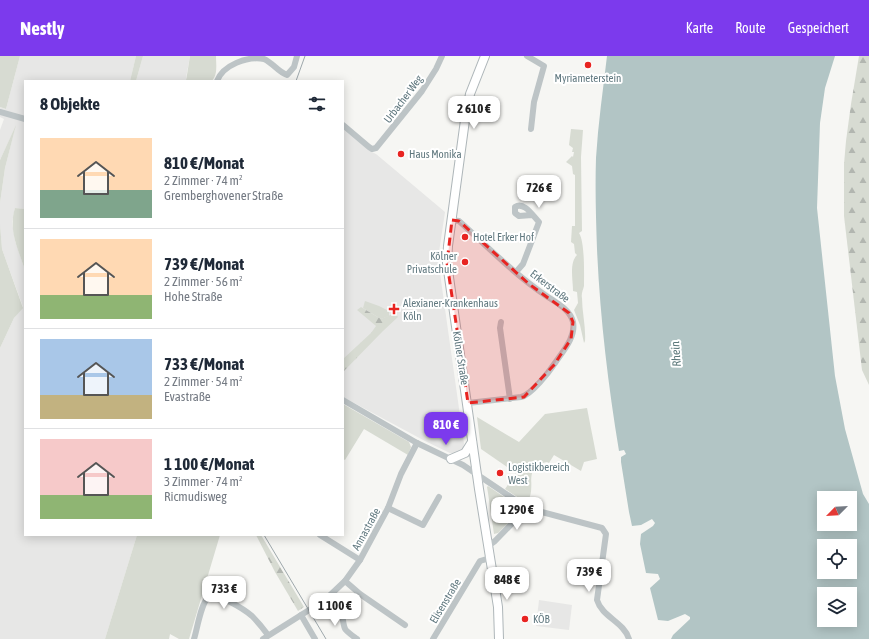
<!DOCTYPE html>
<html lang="de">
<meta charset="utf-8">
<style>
:root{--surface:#fff;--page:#f2f2f3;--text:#1f2937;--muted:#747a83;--line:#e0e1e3;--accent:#7c3aed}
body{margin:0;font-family:"Asap Condensed",sans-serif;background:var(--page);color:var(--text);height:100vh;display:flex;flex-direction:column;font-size:15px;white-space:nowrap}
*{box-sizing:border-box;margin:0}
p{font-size:13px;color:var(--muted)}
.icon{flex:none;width:22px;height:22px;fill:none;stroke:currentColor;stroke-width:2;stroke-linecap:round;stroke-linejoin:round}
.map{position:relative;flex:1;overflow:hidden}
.drawer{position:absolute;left:24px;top:24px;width:320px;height:456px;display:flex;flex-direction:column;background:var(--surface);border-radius:0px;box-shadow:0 2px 10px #0003}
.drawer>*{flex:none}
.needle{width:26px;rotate:246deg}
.tools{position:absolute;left:817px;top:435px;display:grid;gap:8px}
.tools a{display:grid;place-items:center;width:40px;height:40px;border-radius:0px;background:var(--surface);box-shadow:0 2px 10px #0003;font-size:20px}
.price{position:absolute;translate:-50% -34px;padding:0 9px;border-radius:8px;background:#fff;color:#222;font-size:13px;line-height:26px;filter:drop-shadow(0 1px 2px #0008)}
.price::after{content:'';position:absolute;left:50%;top:24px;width:12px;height:9px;margin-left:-6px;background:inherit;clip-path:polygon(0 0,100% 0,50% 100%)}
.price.on{background:var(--accent);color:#fff}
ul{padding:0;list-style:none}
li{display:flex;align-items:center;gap:12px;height:100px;padding:0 16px}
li+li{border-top:1px solid var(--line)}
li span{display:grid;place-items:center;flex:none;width:112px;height:80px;border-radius:0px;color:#555}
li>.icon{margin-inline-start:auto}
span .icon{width:48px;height:48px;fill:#fffc;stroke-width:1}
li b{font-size:17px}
h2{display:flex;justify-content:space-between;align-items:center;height:48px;padding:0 16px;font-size:17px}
header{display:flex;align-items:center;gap:24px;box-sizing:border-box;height:56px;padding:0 20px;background:var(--accent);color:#fff}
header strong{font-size:19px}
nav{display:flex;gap:22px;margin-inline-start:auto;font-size:14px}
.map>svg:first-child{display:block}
.built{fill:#e7e7e6}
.green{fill:#d7dbd2}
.forest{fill:url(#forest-firs)}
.water{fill:#b2c5c5;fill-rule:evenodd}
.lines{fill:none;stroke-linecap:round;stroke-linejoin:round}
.major-casing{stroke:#aeb6b9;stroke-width:10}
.minor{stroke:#bdc4c6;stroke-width:6}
.major{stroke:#fff;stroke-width:8}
.tram{stroke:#9ea8ac;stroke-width:1}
.marked{fill:#e82421;fill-opacity:0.2;stroke:#e82421;stroke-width:3;stroke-dasharray:8 5;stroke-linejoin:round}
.poi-dot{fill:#e82421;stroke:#fff;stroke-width:1.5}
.labels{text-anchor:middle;stroke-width:4;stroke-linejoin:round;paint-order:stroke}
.poi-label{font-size:11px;fill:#60787f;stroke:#fff;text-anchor:start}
.street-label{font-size:11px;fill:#60787f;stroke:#fff}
.water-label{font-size:12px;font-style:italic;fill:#5b787a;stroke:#fff}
</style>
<header>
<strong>Nestly</strong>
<nav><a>Karte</a><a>Route</a><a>Gespeichert</a></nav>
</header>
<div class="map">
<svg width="869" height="583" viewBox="0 0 869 583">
<defs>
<pattern id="forest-firs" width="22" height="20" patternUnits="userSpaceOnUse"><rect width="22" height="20" fill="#d7dbd2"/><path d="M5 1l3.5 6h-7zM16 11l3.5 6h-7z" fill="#b2b6b0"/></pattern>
</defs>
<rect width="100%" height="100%" fill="#f6f6f3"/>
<g class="built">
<polygon points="20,0 136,0 130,25 25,25 25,153 15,152 12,166 15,185 25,214 25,479 137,479 105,583 0,583 0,292 14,262 23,251 2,193 0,168 0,147 5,112 15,72 0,104 0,74 4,63 0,61 0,51 6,53"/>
<polygon points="143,0 190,0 186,22 187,23 187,25 136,25"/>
<polygon points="343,72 370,95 376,98 445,156 438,203 464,388 463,392 459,397 450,397 425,385 343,341"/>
<polygon points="539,544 572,549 569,574 536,570"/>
</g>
<g class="green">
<polygon points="0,0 20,0 6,53 0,51"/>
<polygon points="136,0 143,0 136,25 130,25"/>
<path d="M190 0H216C216 9 218 18 212 25H186Z"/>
<polygon points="16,69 5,112 0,147 0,104"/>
<path d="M571 73 583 74 581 101 582 175 579 177C585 186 584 218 584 230 583 234 581 238 582 242 582 256 586 271 585 285L584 287 580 269 574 254 578 247 577 236 573 235C573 224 569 207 577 199L575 197 574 188 571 186 572 170H575V119L573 118 572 110 566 106 572 100 573 101 574 96H572L573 92 569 89Z"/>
<path d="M15 152 25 153V214C18 193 8 174 15 152Z"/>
<polygon points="0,168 2,193 23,252 14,262 0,292"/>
<polygon points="365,245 379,250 389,255 389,260 381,263 363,252"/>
<polygon points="343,348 409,386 411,391 408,399 364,373 345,404 343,403"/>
<path d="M587 352 597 403 584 406 581 415 554 399 549 407 547 406C521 411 538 432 527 446H525L505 433 516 417 481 393 477 361 519 386 545 358Z"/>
<polygon points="488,430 519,451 520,455 498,477 494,478 488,437 487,431"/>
<polygon points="137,479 220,479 189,583 179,583 170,578 169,583 105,583"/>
</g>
<g class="forest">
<polygon points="859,0 869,0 869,329 862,314 844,160 844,108 846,85 851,48"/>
<polygon points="361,251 381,263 395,257 398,261 383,275 343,316 343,303 371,277 376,270 357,254"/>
<polygon points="256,479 261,479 304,551 298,555 275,516"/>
</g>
<path class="water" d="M607 0H835L825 32 820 67 817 152 835 320 845 373 863 438 869 448V583H671L673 579 690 563V561L685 558 668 565 658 564 650 532 660 523 658 518 646 517 640 488 641 478 653 470 655 467 652 463 641 469 632 470 629 456 621 406V401L626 398 624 394 619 395C608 328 600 261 597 193 596 163 595 133 596 102 598 68 603 34 607 0ZM824 442H850V468H824ZM824 490H850V516H824ZM824 538H850V564H824Z"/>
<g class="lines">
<defs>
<g id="major">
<polyline points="485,0 470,38 465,64 448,190 447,207 479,433 498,551 499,583"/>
<polyline points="451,403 465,397 472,386"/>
</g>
</defs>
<use href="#major" class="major-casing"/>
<g class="minor">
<polyline points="527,0 544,10 534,46 531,73"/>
<path d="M217 25C223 9 247 0 264 3 273 7 278 16 287 19L294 11 297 0"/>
<polyline points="0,56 25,63"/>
<polyline points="343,69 369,91 372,93 376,92 422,35 436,13 442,0"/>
<path d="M452 164 459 165C487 190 514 218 545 239 555 246 570 253 573 266 576 281 563 295 555 307 549 316 531 339 521 341L468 347"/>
<path d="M516 216 523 208 539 166C533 160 524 145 515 151V157L519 160 532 159"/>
<polyline points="501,266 500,272 510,343"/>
<path d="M343 344 417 387 463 409 527 452 602 472 606 478 597 544C602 561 624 566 629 583"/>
<polyline points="388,452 423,469 439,441"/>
<polyline points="320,479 360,504"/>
<polyline points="488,490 495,485 527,452"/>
<polyline points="345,525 360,538 405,569"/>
<path d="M325 544 342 558C345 575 342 572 357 583"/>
<polyline points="301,559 315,583"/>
<path d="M194 583C197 574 201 547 208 542 216 535 245 554 252 560 258 566 263 572 268 579"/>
<polyline points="263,583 325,544 345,525 360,504 388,452 401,418 417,387"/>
<polyline points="433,583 480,505 490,502"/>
</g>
<use href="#major" class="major"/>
<g class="tram">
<polyline points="296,25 305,0"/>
<polyline points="264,479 326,583"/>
</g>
</g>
<path class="marked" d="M452 164 459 165 529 228 569 257 573 266 571 283 554 309 524 341 468 347 447 207Z"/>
<g class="poi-dot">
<circle cx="588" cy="9" r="4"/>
<circle cx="401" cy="98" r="4"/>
<circle cx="465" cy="181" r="4"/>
<circle cx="465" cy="206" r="4"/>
<path d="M392 247h4v4h4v4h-4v4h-4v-4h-4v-4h4z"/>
<circle cx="500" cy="417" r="4"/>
<circle cx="525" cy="563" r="4"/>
</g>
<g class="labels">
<g class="poi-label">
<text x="588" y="26" text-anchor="middle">Myriameterstein</text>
<text x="409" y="102">Haus Monika</text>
<text x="473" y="185">Hotel Erker Hof</text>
<text x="457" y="204" text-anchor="end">Kölner<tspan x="457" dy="13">Privatschule</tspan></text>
<text x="403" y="251">Alexianer-Krankenhaus<tspan x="403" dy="13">Köln</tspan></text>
<text x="508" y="415">Logistikbereich<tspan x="508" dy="13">West</tspan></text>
<text x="533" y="567">KÖB</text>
</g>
<g class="street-label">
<text transform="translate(403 43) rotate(-53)" y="4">Urbacher Weg</text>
<text transform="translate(550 230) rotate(37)" y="4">Erkerstraße</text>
<text transform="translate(461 302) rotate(81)" y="4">Kölner Straße</text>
<text transform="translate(366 473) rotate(-61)" y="4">Annastraße</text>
<text transform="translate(445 545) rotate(-59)" y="4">Elisenstraße</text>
</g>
<g class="water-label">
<text transform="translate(676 298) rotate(-94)" y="4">Rhein</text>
</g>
</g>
</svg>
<div class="tools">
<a><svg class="needle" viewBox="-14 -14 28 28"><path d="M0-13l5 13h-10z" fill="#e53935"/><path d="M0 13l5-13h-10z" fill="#747a83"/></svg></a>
<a><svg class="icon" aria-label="locate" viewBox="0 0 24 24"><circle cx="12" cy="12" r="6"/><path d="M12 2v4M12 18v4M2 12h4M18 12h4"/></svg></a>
<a><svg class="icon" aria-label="layers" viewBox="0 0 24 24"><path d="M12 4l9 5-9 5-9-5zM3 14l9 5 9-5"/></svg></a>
</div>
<b class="price" style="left:474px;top:74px">2 610 €</b>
<b class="price" style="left:539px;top:153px">726 €</b>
<b class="price on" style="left:446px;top:390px">810 €</b>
<b class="price" style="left:517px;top:475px">1 290 €</b>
<b class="price" style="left:589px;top:537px">739 €</b>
<b class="price" style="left:507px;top:545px">848 €</b>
<b class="price" style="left:224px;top:554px">733 €</b>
<b class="price" style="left:335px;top:571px">1 100 €</b>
<section class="drawer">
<h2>8 Objekte<svg class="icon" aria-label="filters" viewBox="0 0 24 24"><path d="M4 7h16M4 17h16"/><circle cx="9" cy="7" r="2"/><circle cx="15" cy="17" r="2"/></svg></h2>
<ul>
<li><span style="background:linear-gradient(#ffd9b3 65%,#7fa58c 0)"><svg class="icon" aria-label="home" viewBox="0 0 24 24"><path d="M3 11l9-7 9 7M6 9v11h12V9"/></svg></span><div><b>810 €/Monat</b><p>2 Zimmer · 74 m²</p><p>Gremberghovener Straße</p></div></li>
<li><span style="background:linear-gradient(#ffd9b3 70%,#8fb573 0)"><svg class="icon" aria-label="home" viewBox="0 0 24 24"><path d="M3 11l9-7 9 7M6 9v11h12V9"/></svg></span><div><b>739 €/Monat</b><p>2 Zimmer · 56 m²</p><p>Hohe Straße</p></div></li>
<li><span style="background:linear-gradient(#a9c7e8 70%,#c2b280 0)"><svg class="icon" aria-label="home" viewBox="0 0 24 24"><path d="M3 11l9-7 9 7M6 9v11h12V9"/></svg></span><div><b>733 €/Monat</b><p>2 Zimmer · 54 m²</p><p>Evastraße</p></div></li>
<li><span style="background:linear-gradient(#f6c9c9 70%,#8fb573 0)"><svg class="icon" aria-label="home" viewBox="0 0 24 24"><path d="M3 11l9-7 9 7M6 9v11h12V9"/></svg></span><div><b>1 100 €/Monat</b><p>3 Zimmer · 74 m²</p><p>Ricmudisweg</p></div></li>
</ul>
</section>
</div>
